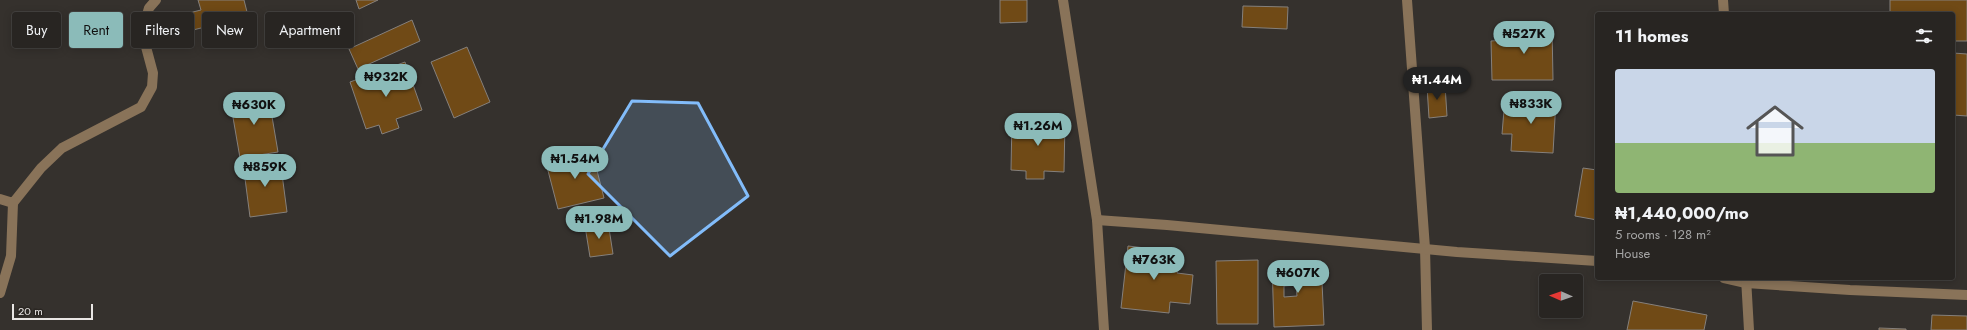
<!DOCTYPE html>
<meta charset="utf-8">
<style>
:root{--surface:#282522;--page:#302d2a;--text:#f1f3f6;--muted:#a5a5a5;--line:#444240;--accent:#8bbbb9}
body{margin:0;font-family:Jost,sans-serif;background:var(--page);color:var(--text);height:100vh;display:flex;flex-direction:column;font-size:15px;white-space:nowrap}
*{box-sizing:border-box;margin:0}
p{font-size:13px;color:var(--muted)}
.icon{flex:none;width:22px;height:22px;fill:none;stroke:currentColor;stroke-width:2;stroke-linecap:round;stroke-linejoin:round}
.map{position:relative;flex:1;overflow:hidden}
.sheet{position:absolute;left:1595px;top:12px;width:360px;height:268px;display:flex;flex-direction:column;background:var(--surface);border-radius:4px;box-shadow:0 2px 10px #0003,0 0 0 1px var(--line)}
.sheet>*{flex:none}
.hud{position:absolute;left:12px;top:12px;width:380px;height:36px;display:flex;gap:8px}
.needle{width:26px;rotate:272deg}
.fabs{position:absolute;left:1539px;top:274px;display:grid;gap:8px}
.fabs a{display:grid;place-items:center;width:44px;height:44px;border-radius:4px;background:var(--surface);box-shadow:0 2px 10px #0003,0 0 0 1px var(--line);font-size:20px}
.scale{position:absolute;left:12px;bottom:10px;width:81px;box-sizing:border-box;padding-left:4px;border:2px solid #e9e6e4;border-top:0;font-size:11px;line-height:14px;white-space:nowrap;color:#e9e6e4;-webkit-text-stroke:3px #2b2723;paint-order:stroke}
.price{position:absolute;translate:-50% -34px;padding:0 9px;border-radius:14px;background:var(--accent);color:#111;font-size:13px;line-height:26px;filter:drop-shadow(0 1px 2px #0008)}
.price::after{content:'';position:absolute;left:50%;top:24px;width:12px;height:9px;margin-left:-6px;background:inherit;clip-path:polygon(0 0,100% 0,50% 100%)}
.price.selected{background:#222;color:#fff}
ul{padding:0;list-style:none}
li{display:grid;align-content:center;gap:8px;height:212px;padding:0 20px}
li span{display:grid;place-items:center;height:124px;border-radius:4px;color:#555}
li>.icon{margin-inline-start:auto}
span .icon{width:72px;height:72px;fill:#fffc;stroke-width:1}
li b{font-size:17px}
h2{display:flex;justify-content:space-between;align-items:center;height:48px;padding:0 20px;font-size:17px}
.chip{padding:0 14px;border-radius:4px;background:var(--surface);box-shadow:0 2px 10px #0003,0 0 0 1px var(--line);font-size:14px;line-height:36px}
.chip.selected{background:var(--accent);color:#111}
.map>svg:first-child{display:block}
.building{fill:#704a16;stroke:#85807c;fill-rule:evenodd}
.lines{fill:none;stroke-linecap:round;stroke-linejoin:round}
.minor{stroke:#897359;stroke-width:10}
.marked{fill:#82bcfa;fill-opacity:0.2;stroke:#82bcfa;stroke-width:3;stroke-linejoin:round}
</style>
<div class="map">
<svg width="1967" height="330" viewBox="0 0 1967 330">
<rect width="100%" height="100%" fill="#35312d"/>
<g class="building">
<polygon points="198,0 244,0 253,36 211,48 205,27 193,30 189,13 201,10"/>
<polygon points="356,0 378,0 359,9"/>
<polygon points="1000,0 1027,0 1027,22 1000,23"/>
<polygon points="1890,0 1967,0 1967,41 1953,41 1953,14 1890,14"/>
<polygon points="1243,6 1288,7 1287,29 1242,27"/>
<polygon points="412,20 420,41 358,69 349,49"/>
<polygon points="1552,27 1553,80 1492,80 1491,41 1506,40 1506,28"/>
<polygon points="467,47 490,102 454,118 431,62"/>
<polygon points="1953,53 1967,54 1967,116 1953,115"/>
<polygon points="405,62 422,110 396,119 399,128 382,134 379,125 366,129 350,82"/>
<polygon points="1445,85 1447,116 1429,118 1427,86"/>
<polygon points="268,93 278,152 240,158 230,100"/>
<polygon points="1514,97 1556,100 1553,153 1511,151 1512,134 1502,134 1504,110 1514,111"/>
<polygon points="1012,119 1065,121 1064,172 1044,171 1044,179 1026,179 1026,171 1011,170"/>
<polygon points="592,151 604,198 558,209 546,163"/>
<polygon points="280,159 287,212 250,217 243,163"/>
<polygon points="1583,168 1597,170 1597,220 1575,216"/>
<polygon points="608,222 613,254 590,257 585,226"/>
<polygon points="1128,246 1180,252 1177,273 1193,275 1190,304 1170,302 1169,313 1121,308"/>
<polygon points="1258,260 1258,324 1217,324 1216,261"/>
<path d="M1321 261 1324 325 1274 327 1272 264ZM1296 285 1297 296 1284 297V286Z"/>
<polygon points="1633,301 1707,315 1704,330 1627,330"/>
<polygon points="1932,315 1967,316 1967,330 1931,330"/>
<polygon points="1879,328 1906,329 1906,330 1879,330"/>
</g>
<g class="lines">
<g class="minor">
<polyline points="1063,0 1097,220 1104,330"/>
<polyline points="1407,0 1425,248 1427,330"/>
<polyline points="1723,0 1724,14"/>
<polyline points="0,199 13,203 41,168 62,148 141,107 152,87 153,73 142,32 149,8 156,0"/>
<polyline points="1097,220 1167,225 1457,252 1597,261"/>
<polyline points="1724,278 1746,283 1850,290 1967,295"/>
<polyline points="1746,278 1749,330"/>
<polyline points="0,293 11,256 13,203"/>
</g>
</g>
<path class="marked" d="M632 101 698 103 748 196 670 256 588 174Z"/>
</svg>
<div class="fabs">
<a><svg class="needle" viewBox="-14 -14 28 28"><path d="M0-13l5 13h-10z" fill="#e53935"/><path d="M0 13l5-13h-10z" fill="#a5a5a5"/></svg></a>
</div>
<div class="scale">20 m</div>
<b class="price" style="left:1524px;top:55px">₦527K</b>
<b class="price" style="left:386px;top:98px">₦932K</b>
<b class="price selected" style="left:1437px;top:101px">₦1.44M</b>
<b class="price" style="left:1531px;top:125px">₦833K</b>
<b class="price" style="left:254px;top:126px">₦630K</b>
<b class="price" style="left:1038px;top:147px">₦1.26M</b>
<b class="price" style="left:575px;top:180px">₦1.54M</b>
<b class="price" style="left:265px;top:188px">₦859K</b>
<b class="price" style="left:599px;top:240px">₦1.98M</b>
<b class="price" style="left:1154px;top:281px">₦763K</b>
<b class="price" style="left:1298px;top:294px">₦607K</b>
<div class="hud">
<a class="chip">Buy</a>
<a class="chip selected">Rent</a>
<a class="chip">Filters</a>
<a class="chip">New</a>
<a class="chip">Apartment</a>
</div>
<section class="sheet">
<h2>11 homes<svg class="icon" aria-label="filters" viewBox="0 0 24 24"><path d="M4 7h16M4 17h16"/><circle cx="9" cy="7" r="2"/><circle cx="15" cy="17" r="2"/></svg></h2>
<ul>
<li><span style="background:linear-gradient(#c9d6e8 60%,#8fb573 0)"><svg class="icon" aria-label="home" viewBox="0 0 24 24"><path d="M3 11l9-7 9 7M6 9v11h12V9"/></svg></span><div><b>₦1,440,000/mo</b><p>5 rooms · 128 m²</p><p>House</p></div></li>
</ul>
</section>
</div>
